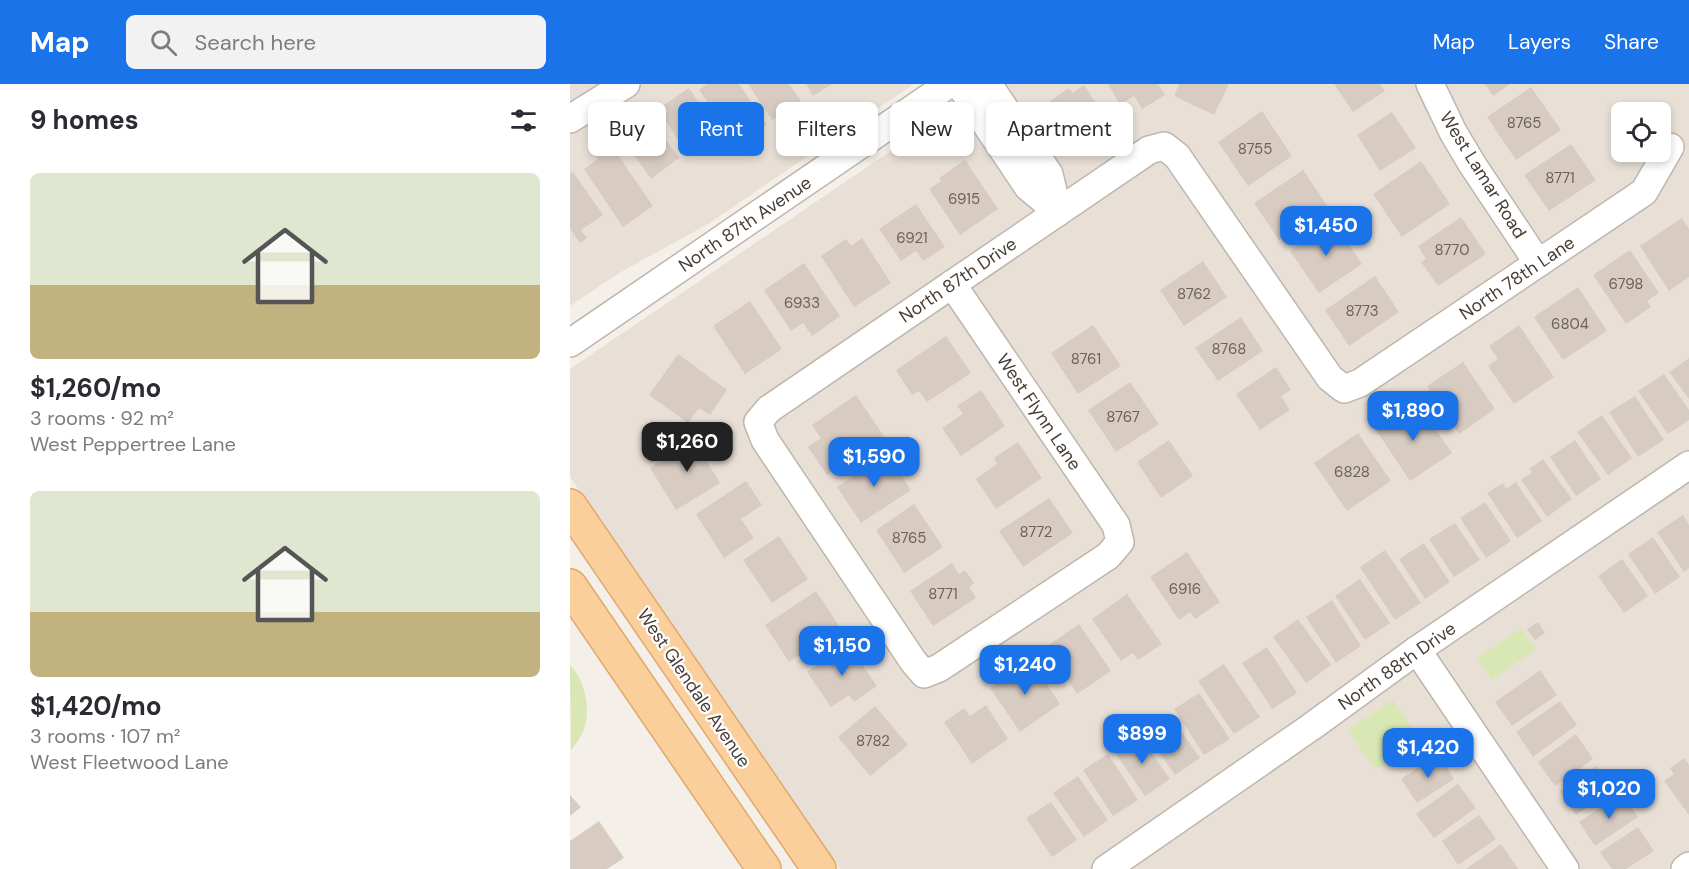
<!DOCTYPE html>
<meta charset="utf-8">
<style>
:root{--surface:#fff;--page:#f2f2f3;--text:#2b2b33;--muted:#7c7c81;--accent:#1a73e8}
body{margin:0;font-family:"DM Sans",sans-serif;background:var(--page);color:var(--text);height:100vh;display:flex;flex-direction:column;font-size:22px;white-space:nowrap}
*{box-sizing:border-box;margin:0}
p{font-size:20px;color:var(--muted)}
.icon{flex:none;width:33px;height:33px;fill:none;stroke:currentColor;stroke-width:2;stroke-linecap:round;stroke-linejoin:round}
.map{position:relative;flex:1;overflow:hidden}
.side{display:flex;flex-direction:column;background:var(--surface);width:570px}
.side>*{flex:none}
.banner{position:absolute;left:18px;top:18px;width:570px;height:54px;display:flex;gap:12px}
.controls{position:absolute;left:1041px;top:18px;display:grid;gap:12px}
.controls a{display:grid;place-items:center;width:60px;height:60px;border-radius:9px;background:var(--surface);box-shadow:0 3px 9px #0003;font-size:30px}
.price{position:absolute;translate:-50% -51px;padding:0 14px;border-radius:12px;background:var(--accent);color:#fff;font-size:20px;line-height:39px;filter:drop-shadow(0 2px 3px #0008)}
.price::after{content:'';position:absolute;left:50%;top:36px;width:18px;height:14px;margin-left:-9px;background:inherit;clip-path:polygon(0 0,100% 0,50% 100%)}
.price.selected{background:#222;color:#fff}
ul{padding:0;list-style:none}
li{display:grid;align-content:center;gap:12px;height:318px;padding:0 30px}
li span{display:grid;place-items:center;height:186px;border-radius:9px;color:#555}
li>.icon{margin-inline-start:auto}
span .icon{width:108px;height:108px;fill:#fffc;stroke-width:1}
li b{font-size:26px}
h2{display:flex;justify-content:space-between;align-items:center;height:72px;padding:0 30px;font-size:26px}
.tag{padding:0 21px;border-radius:9px;background:var(--surface);box-shadow:0 3px 9px #0003;font-size:21px;line-height:54px}
.tag.selected{background:var(--accent);color:#fff}
header{display:flex;align-items:center;gap:36px;box-sizing:border-box;height:84px;padding:0 30px;background:var(--accent);color:#fff}
header strong{font-size:28px}
nav{display:flex;gap:33px;margin-inline-start:auto;font-size:21px}
.search{width:420px;height:54px;background:var(--page);display:flex;align-items:center;gap:15px;box-sizing:border-box;padding:0 21px;border-radius:9px;color:var(--muted);font-size:22px}
main{display:flex;flex:1;min-height:0}
.map>svg:first-child{display:block}
.residential{fill:#e8e0d7;fill-rule:evenodd}
.green{fill:#d8e7b3}
.building{fill:#d8ccc2}
.lines{fill:none;stroke-linecap:round;stroke-linejoin:round}
.minor-casing{stroke:#bfb5ac;stroke-width:30}
.major-casing{stroke:#e0a96b;stroke-width:36}
.minor{stroke:#fff;stroke-width:27}
.major{stroke:#fbcf9b;stroke-width:33}
.labels{text-anchor:middle;stroke-width:4.5;stroke-linejoin:round;paint-order:stroke}
.number-label{font-size:15px;fill:#6b625a}
.street-label{font-size:18px;fill:#473e37;stroke:#fff}
</style>
<header>
<strong>Map</strong>
<div class="search"><svg class="icon" aria-label="search" viewBox="0 0 24 24"><circle cx="10" cy="10" r="6"/><path d="M15 15l6 6"/></svg>Search here</div>
<nav><a>Map</a><a>Layers</a><a>Share</a></nav>
</header>
<main>
<section class="side">
<h2>9 homes<svg class="icon" aria-label="filters" viewBox="0 0 24 24"><path d="M4 7h16M4 17h16"/><circle cx="9" cy="7" r="2"/><circle cx="15" cy="17" r="2"/></svg></h2>
<ul>
<li><span style="background:linear-gradient(#dfe7d0 60%,#c2b280 0)"><svg class="icon" aria-label="home" viewBox="0 0 24 24"><path d="M3 11l9-7 9 7M6 9v11h12V9"/></svg></span><div><b>$1,260/mo</b><p>3 rooms · 92 m²</p><p>West Peppertree Lane</p></div></li>
<li><span style="background:linear-gradient(#dfe7d0 65%,#c2b280 0)"><svg class="icon" aria-label="home" viewBox="0 0 24 24"><path d="M3 11l9-7 9 7M6 9v11h12V9"/></svg></span><div><b>$1,420/mo</b><p>3 rooms · 107 m²</p><p>West Fleetwood Lane</p></div></li>
</ul>
</section>
<div class="map">
<svg width="1119" height="785" viewBox="0 0 1119 785">
<rect width="100%" height="100%" fill="#f4efe9"/>
<g class="residential">
<polygon points="0,0 344,0 138,140 49,189 0,222"/>
<path d="M419 0H1119V785H270L0 393V285ZM1052 28H1090V68H1052Z"/>
</g>
<g class="green">
<polygon points="951,544 966,565 922,596 907,574"/>
<path d="M0 581C15 596 21 625 14 645 11 653 6 660 1 666Z"/>
<polygon points="823,616 850,655 806,686 778,646"/>
</g>
<g class="building">
<polygon points="137,0 169,0 197,41 168,62 129,6"/>
<polygon points="178,0 219,0 231,17 202,36"/>
<polygon points="236,0 262,0 243,12"/>
<polygon points="538,0 588,0 595,11 572,25 564,12 550,21"/>
<polygon points="609,0 659,0 644,31 604,12"/>
<polygon points="764,0 810,0 815,7 783,28"/>
<polygon points="915,0 940,0 923,12"/>
<polygon points="514,1 544,46 507,71 477,27 484,22 480,17 499,4 503,9"/>
<polygon points="961,3 991,46 946,76 917,33"/>
<polygon points="119,4 149,50 118,71 88,25"/>
<polygon points="692,27 722,72 678,102 648,58"/>
<polygon points="822,28 846,64 810,87 787,51"/>
<polygon points="79,32 109,74 81,95 51,52"/>
<polygon points="39,58 83,122 53,143 14,85 28,75 24,69"/>
<polygon points="1001,60 1026,96 979,127 954,91"/>
<polygon points="395,76 428,125 390,151 359,105 371,97 369,94"/>
<polygon points="851,77 880,120 832,153 803,110"/>
<polygon points="733,86 758,123 709,156 684,119"/>
<polygon points="3,88 33,131 11,146 17,154 10,159 0,145 0,90"/>
<polygon points="346,120 375,163 353,177 346,167 331,177 309,145"/>
<polygon points="891,133 916,170 868,202 851,178 856,175 848,162"/>
<polygon points="1112,134 1119,145 1119,193 1099,207 1070,162"/>
<polygon points="764,138 792,180 749,209 720,167"/>
<polygon points="292,154 321,199 284,223 251,172 276,155 281,162"/>
<polygon points="1060,166 1089,209 1077,217 1081,223 1056,240 1023,191"/>
<polygon points="633,177 657,213 614,242 590,206"/>
<polygon points="234,179 270,232 242,252 233,239 221,247 194,206"/>
<polygon points="805,192 829,228 779,262 755,226"/>
<polygon points="1008,203 1037,247 993,276 964,233"/>
<polygon points="180,217 212,265 175,290 143,242"/>
<polygon points="671,233 693,267 648,297 625,264"/>
<polygon points="523,241 551,282 508,310 481,269"/>
<polygon points="949,241 984,293 944,320 918,282 928,275 919,262"/>
<polygon points="376,252 401,289 357,318 349,307 342,311 326,286"/>
<polygon points="108,270 157,306 140,331 129,324 118,339 79,311"/>
<polygon points="1119,274 1119,315 1099,288"/>
<polygon points="893,278 925,325 889,350 857,302"/>
<polygon points="706,283 721,306 711,312 720,326 690,346 666,310"/>
<polygon points="1094,290 1119,326 1119,336 1098,350 1068,307"/>
<polygon points="560,298 589,340 546,368 518,326"/>
<polygon points="411,306 435,342 391,372 372,344 393,330 387,322"/>
<polygon points="286,311 314,352 257,391 238,363 251,354 242,341"/>
<polygon points="1065,312 1094,356 1068,373 1039,328"/>
<polygon points="831,324 839,336 853,327 882,369 840,397 804,343"/>
<polygon points="1032,331 1062,374 1038,391 1007,348"/>
<polygon points="788,349 821,397 777,427 744,379"/>
<polygon points="135,350 146,369 136,376 150,399 106,426 80,384"/>
<polygon points="599,356 623,392 591,414 567,378"/>
<polygon points="1005,356 1031,395 1006,412 980,373"/>
<polygon points="448,358 472,394 426,425 406,395 427,380 424,374"/>
<polygon points="317,370 341,406 291,439 267,403"/>
<polygon points="973,375 1002,415 977,433 951,396 962,388 959,385"/>
<polygon points="176,397 192,421 171,435 184,454 154,474 126,430"/>
<polygon points="946,398 972,437 947,454 917,409 933,399 936,405"/>
<polygon points="479,414 503,449 453,483 429,447"/>
<polygon points="915,418 941,457 916,474 890,434"/>
<polygon points="344,420 373,463 334,489 306,446"/>
<polygon points="1113,431 1119,441 1119,484 1114,488 1087,448"/>
<polygon points="885,439 910,476 884,493 859,455"/>
<polygon points="209,452 238,495 202,519 173,476"/>
<polygon points="1083,453 1110,493 1085,510 1058,470"/>
<polygon points="854,459 880,498 855,515 829,475"/>
<polygon points="815,466 851,519 825,536 790,483"/>
<polygon points="617,468 650,518 625,535 620,528 609,536 580,493"/>
<polygon points="1052,475 1078,512 1054,529 1028,492"/>
<polygon points="382,479 389,490 395,486 404,499 399,503 406,514 363,542 340,507"/>
<polygon points="790,495 820,539 795,556 765,512"/>
<polygon points="246,507 270,543 219,578 195,541"/>
<polygon points="557,510 592,560 568,576 563,569 551,577 522,535"/>
<polygon points="762,516 791,562 766,579 736,533"/>
<polygon points="728,535 761,581 736,599 703,553"/>
<polygon points="968,538 975,549 965,556 957,545"/>
<polygon points="509,540 541,587 507,610 476,563"/>
<polygon points="278,560 307,602 284,618 279,611 261,623 237,588"/>
<polygon points="697,563 727,609 702,625 672,579"/>
<polygon points="461,576 490,620 450,648 420,604"/>
<polygon points="654,580 690,633 664,650 628,597"/>
<polygon points="970,586 987,611 942,642 925,618"/>
<polygon points="629,609 660,655 634,671 604,625"/>
<polygon points="990,617 1007,641 963,673 946,648"/>
<polygon points="416,621 438,655 402,680 374,638 394,624 400,632"/>
<polygon points="305,622 338,661 300,692 268,653"/>
<polygon points="599,630 630,674 605,691 574,647"/>
<polygon points="568,650 600,695 575,712 544,667"/>
<polygon points="1006,650 1023,675 985,702 968,678"/>
<polygon points="538,670 568,716 543,732 513,686"/>
<polygon points="868,670 884,695 847,719 831,695"/>
<polygon points="1114,674 1119,681 1119,731 1094,697 1104,690 1100,684"/>
<polygon points="1026,682 1043,706 1006,731 990,707"/>
<polygon points="508,692 538,736 514,753 483,709"/>
<polygon points="888,700 906,724 864,754 846,730"/>
<polygon points="1052,709 1068,733 1025,762 1009,738"/>
<polygon points="0,711 11,723 0,732"/>
<polygon points="481,718 507,756 482,773 456,734"/>
<polygon points="909,731 926,755 888,781 872,757"/>
<polygon points="29,737 54,774 37,785 0,785 0,757"/>
<polygon points="1068,743 1084,767 1056,785 1042,785 1030,768"/>
<polygon points="931,760 948,785 896,785"/>
</g>
<g class="lines">
<defs>
<g id="minor">
<polyline points="389,0 458,103 488,128"/>
<polyline points="418,0 479,90 488,128"/>
<polyline points="860,0 883,48 902,80 968,179"/>
<polyline points="0,35 56,0"/>
<polyline points="382,200 546,441 550,458 538,472 369,584 354,590 343,577 195,356 188,338 199,325 579,66 594,62 607,72 760,294 774,305 790,299 1074,108 1100,63"/>
<polyline points="0,259 379,0"/>
<polyline points="847,566 995,785"/>
<polyline points="536,785 741,643 847,566 1119,381"/>
<polyline points="1115,785 1119,782"/>
</g>
<g id="major">
<polyline points="0,422 249,785"/>
<polyline points="0,502 194,785"/>
</g>
</defs>
<use href="#minor" class="minor-casing"/>
<use href="#major" class="major-casing"/>
<use href="#minor" class="minor"/>
<use href="#major" class="major"/>
</g>
<g class="labels">
<g class="number-label">
<text x="954" y="44">8765</text>
<text x="685" y="70">8755</text>
<text x="990" y="99">8771</text>
<text x="394" y="120">6915</text>
<text x="342" y="159">6921</text>
<text x="882" y="171">8770</text>
<text x="1056" y="205">6798</text>
<text x="624" y="215">8762</text>
<text x="232" y="224">6933</text>
<text x="792" y="232">8773</text>
<text x="1000" y="245">6804</text>
<text x="659" y="270">8768</text>
<text x="516" y="280">8761</text>
<text x="553" y="338">8767</text>
<text x="782" y="393">6828</text>
<text x="466" y="453">8772</text>
<text x="339" y="459">8765</text>
<text x="615" y="510">6916</text>
<text x="373" y="515">8771</text>
<text x="303" y="662">8782</text>
</g>
<g class="street-label">
<text transform="translate(913 91) rotate(58)" y="6">West Lamar Road</text>
<text transform="translate(175 140) rotate(-34)" y="6">North 87th Avenue</text>
<text transform="translate(947 194) rotate(-34)" y="6">North 78th Lane</text>
<text transform="translate(388 196) rotate(-34)" y="6">North 87th Drive</text>
<text transform="translate(469 328) rotate(56)" y="6">West Flynn Lane</text>
<text transform="translate(827 582) rotate(-35)" y="6">North 88th Drive</text>
<text transform="translate(124 604) rotate(56)" y="6">West Glendale Avenue</text>
</g>
</g>
</svg>
<div class="controls">
<a><svg class="icon" aria-label="locate" viewBox="0 0 24 24"><circle cx="12" cy="12" r="6"/><path d="M12 2v4M12 18v4M2 12h4M18 12h4"/></svg></a>
</div>
<b class="price" style="left:756px;top:173px">$1,450</b>
<b class="price" style="left:843px;top:358px">$1,890</b>
<b class="price selected" style="left:117px;top:389px">$1,260</b>
<b class="price" style="left:304px;top:404px">$1,590</b>
<b class="price" style="left:272px;top:593px">$1,150</b>
<b class="price" style="left:455px;top:612px">$1,240</b>
<b class="price" style="left:572px;top:681px">$899</b>
<b class="price" style="left:858px;top:695px">$1,420</b>
<b class="price" style="left:1039px;top:736px">$1,020</b>
<div class="banner">
<a class="tag">Buy</a>
<a class="tag selected">Rent</a>
<a class="tag">Filters</a>
<a class="tag">New</a>
<a class="tag">Apartment</a>
</div>
</div>
</main>
